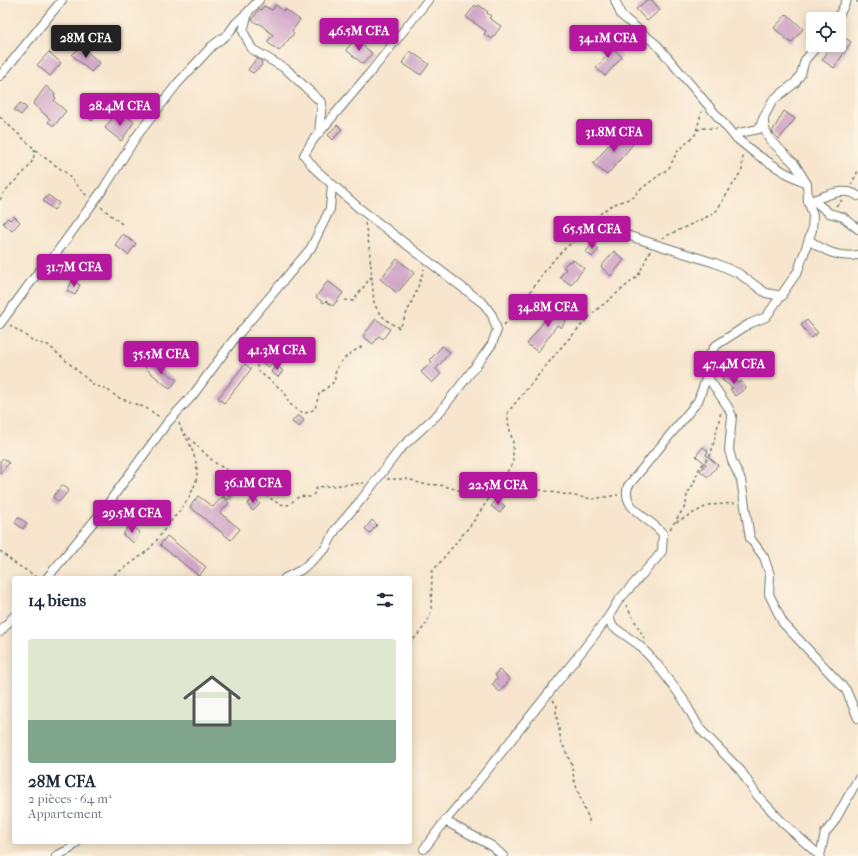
<!DOCTYPE html>
<html lang="fr">
<meta charset="utf-8">
<style>
:root{--surface:#fff;--page:#f6f6f7;--text:#1f2937;--muted:#747a83;--accent:#b5179e}
body{margin:0;font-family:"IM FELL French Canon",serif;background:var(--page);color:var(--text);height:100vh;display:flex;flex-direction:column;font-size:15px;white-space:nowrap}
*{box-sizing:border-box;margin:0}
p{font-size:13px;color:var(--muted)}
.icon{flex:none;width:22px;height:22px;fill:none;stroke:currentColor;stroke-width:2;stroke-linecap:round;stroke-linejoin:round}
.map{position:relative;flex:1;overflow:hidden}
.sheet{position:absolute;left:12px;top:576px;width:400px;height:268px;display:flex;flex-direction:column;background:var(--surface);border-radius:4px;box-shadow:0 2px 10px #0003}
.sheet>*{flex:none}
.buttons{position:absolute;left:806px;top:12px;display:grid;gap:8px}
.buttons a{display:grid;place-items:center;width:40px;height:40px;border-radius:4px;background:var(--surface);box-shadow:0 2px 10px #0003;font-size:20px}
.price{position:absolute;translate:-50% -34px;padding:0 9px;border-radius:4px;background:var(--accent);color:#fff;font-size:13px;line-height:26px;filter:drop-shadow(0 1px 2px #0008)}
.price::after{content:'';position:absolute;left:50%;top:24px;width:12px;height:9px;margin-left:-6px;background:inherit;clip-path:polygon(0 0,100% 0,50% 100%)}
.price.current{background:#222;color:#fff}
ul{padding:0;list-style:none}
li{display:grid;align-content:center;gap:8px;height:212px;padding:0 16px}
li span{display:grid;place-items:center;height:124px;border-radius:4px;color:#555}
li>.icon{margin-inline-start:auto}
span .icon{width:72px;height:72px;fill:#fffc;stroke-width:1}
li b{font-size:17px}
h2{display:flex;justify-content:space-between;align-items:center;height:48px;padding:0 16px;font-size:17px}
.map>svg:first-child{display:block}
.building{fill:#d0a6c8}
.lines{fill:none;stroke-linecap:round;stroke-linejoin:round}
.minor-casing{stroke:#6b786a;stroke-width:10}
.path{stroke:#6b786a;stroke-width:1.5;stroke-dasharray:3 3;stroke-linecap:butt}
.minor{stroke:#fff;stroke-width:8}
</style>
<div class="map">
<svg width="858" height="856" viewBox="0 0 858 856">
<rect width="100%" height="100%" fill="#fcf5e5"/>
<filter id="ink" filterUnits="userSpaceOnUse"><feTurbulence type="fractalNoise" baseFrequency=".025" numOctaves="2"/><feDisplacementMap in="SourceGraphic" scale="8" xChannelSelector="R" yChannelSelector="G"/><feConvolveMatrix kernelMatrix="1 2 1 2 8 2 1 2 1" color-interpolation-filters="sRGB"/></filter>
<filter id="wash" filterUnits="userSpaceOnUse"><feTurbulence type="fractalNoise" baseFrequency=".012" numOctaves="4" result="noise"/><feDisplacementMap in="SourceGraphic" scale="16" xChannelSelector="R" yChannelSelector="G"/><feGaussianBlur stdDeviation="0.9" result="paint"/><feColorMatrix in="noise" values="0 0 0 0 0 0 0 0 0 0 0 0 0 0 0 0 0 1.4 0 .05"/><feComposite in="paint" operator="in"/></filter>
<g filter="url(#wash)">
<rect width="100%" height="100%" fill="#f7e5cd"/>
<g id="blocks">
<g class="building">
<polygon points="647,0 652,0 660,10 647,21 636,9"/>
<polygon points="276,5 283,11 285,9 300,20 292,31 294,33 279,51 267,42 273,35 259,23 258,24 252,20 259,9 261,10 264,6 272,10"/>
<polygon points="475,5 477,7 479,5 488,12 487,13 491,16 489,18 501,26 492,39 484,34 486,31 466,17"/>
<polygon points="787,14 803,29 791,43 774,28"/>
<polygon points="81,28 88,34 80,45 72,39"/>
<polygon points="845,38 851,42 834,68 822,60 827,53 825,51 829,45 840,45"/>
<polygon points="355,39 372,53 363,64 346,50"/>
<polygon points="601,42 612,50 613,49 622,57 605,76 596,68 607,55 597,48"/>
<polygon points="81,46 100,63 91,72 72,55"/>
<polygon points="410,51 429,64 421,75 402,63"/>
<polygon points="49,52 61,63 50,76 37,65"/>
<polygon points="257,58 262,62 261,63 262,65 253,73 248,70"/>
<polygon points="46,86 55,94 54,96 56,98 54,101 66,111 54,126 48,122 50,119 33,104"/>
<polygon points="20,103 27,108 21,115 14,110"/>
<polygon points="89,108 97,115 92,121 83,114"/>
<polygon points="784,111 795,119 779,139 772,132"/>
<polygon points="125,115 134,122 121,141 105,128 114,116 120,120"/>
<polygon points="337,125 342,129 333,140 328,135"/>
<polygon points="620,131 634,143 607,175 593,164"/>
<polygon points="48,195 59,203 54,210 43,201"/>
<polygon points="14,216 20,222 12,231 3,223 8,218 10,220"/>
<polygon points="123,234 136,244 128,255 115,245"/>
<polygon points="592,244 599,249 592,257 586,252"/>
<polygon points="614,251 624,260 611,276 601,267"/>
<polygon points="397,259 414,273 397,293 380,279"/>
<polygon points="573,260 584,268 571,285 560,277 566,269 563,267 569,261 571,262"/>
<polygon points="72,281 80,285 75,295 67,291"/>
<polygon points="328,281 343,293 333,306 326,301 324,303 316,297"/>
<polygon points="556,305 570,315 561,328 557,325 538,352 527,344"/>
<polygon points="376,319 390,329 383,339 379,336 373,344 363,336"/>
<polygon points="807,320 818,333 811,338 801,325"/>
<polygon points="442,346 450,352 436,369 441,374 432,383 421,372 432,362 430,360"/>
<polygon points="270,352 276,357 269,367 262,362"/>
<polygon points="150,361 177,380 170,389 145,368"/>
<polygon points="245,364 251,369 224,403 218,398"/>
<polygon points="276,365 283,371 278,377 271,372"/>
<polygon points="726,374 739,383 741,381 746,388 735,396 730,389 733,388 722,380"/>
<polygon points="298,415 304,420 299,427 292,422"/>
<polygon points="703,447 708,451 706,455 718,465 708,477 700,471 706,464 696,456"/>
<polygon points="3,458 9,463 0,474 0,461"/>
<polygon points="229,478 239,486 228,500 218,492"/>
<polygon points="62,485 69,490 59,502 53,497"/>
<polygon points="198,496 213,507 222,497 229,503 220,513 240,529 231,540 190,507"/>
<polygon points="254,498 260,504 253,511 247,504"/>
<polygon points="497,499 505,506 500,513 491,506"/>
<polygon points="149,500 158,508 149,518 140,510"/>
<polygon points="18,517 27,523 23,529 15,523"/>
<polygon points="372,520 377,525 370,533 365,529"/>
<polygon points="129,525 140,532 134,543 123,535"/>
<polygon points="167,536 206,567 199,576 160,545"/>
<polygon points="499,670 510,679 500,692 492,685 497,678 495,675"/>
</g>
</g>
</g>
<g filter="url(#ink)">
<use href="#blocks" fill-opacity="0" stroke="#6b786a" stroke-width="1"/>
<g class="lines">
<defs>
<g id="minor">
<polyline points="615,0 621,15 657,45 735,137 756,154 784,172 806,183"/>
<polyline points="248,13 243,31 252,49 286,69 322,103 319,133"/>
<polyline points="837,19 847,0"/>
<polyline points="0,76 62,0"/>
<polyline points="735,137 739,133 759,129 763,119"/>
<path d="M813 200C826 196 845 186 858 196"/>
<polyline points="808,201 813,200 829,213 843,217 858,229"/>
<polyline points="586,232 607,229 715,263 738,273 766,293 782,296"/>
<path d="M809 240C824 251 839 258 858 255"/>
<polyline points="0,324 39,271 46,267 104,188 136,137 177,84 212,46 228,34 236,23 247,13 259,0"/>
<polyline points="707,376 728,407 732,416 729,450 732,461 741,480 750,538 764,557 770,575 769,594 783,623 846,690 858,718"/>
<polyline points="47,578 104,509 167,423 193,395 232,342 311,248 330,209 332,184"/>
<polyline points="285,578 301,570 325,549 336,529 361,500 400,449 439,413 482,358 492,344 497,330 492,315 484,304 359,208 315,169 304,155 313,140 369,74 428,0"/>
<polyline points="609,616 612,626 639,645 656,663 683,699 700,729 741,771 756,794 782,822 820,856"/>
<polyline points="0,632 14,616"/>
<polyline points="445,821 492,846 503,856"/>
<path d="M424 849 445 821 477 783 590 641 609 616 618 601 656 559 662 551 663 534C651 518 621 510 628 486L698 401 707 376 706 365 710 354 715 346 749 324 766 317 798 271 812 230 813 215 808 201 807 184 794 163 770 140 764 127V117L773 100 795 83 801 74 805 60 818 45"/>
<polyline points="56,856 70,849 77,842"/>
<polyline points="820,856 825,833 834,822 858,779"/>
</g>
</defs>
<use href="#minor" class="minor-casing"/>
<g class="path">
<polyline points="857,0 858,7"/>
<polyline points="0,117 41,155 65,172 87,196"/>
<polyline points="697,130 704,128 717,129"/>
<polyline points="851,185 858,171"/>
<path d="M0 200C7 181 38 170 34 148"/>
<polyline points="836,206 842,200"/>
<polyline points="101,207 122,224"/>
<path d="M365 223 369 245 374 303C379 315 388 323 400 328L417 290 424 269"/>
<polyline points="592,223 597,216 612,205 634,197 638,191 669,168 677,152 695,135 702,111"/>
<polyline points="662,238 715,213 742,170 743,154"/>
<polyline points="345,300 353,301 371,277"/>
<polyline points="10,325 35,342 48,345 95,386 105,388 117,397 146,408 161,418"/>
<path d="M504 325C531 298 546 258 579 238"/>
<path d="M239 346 259 359 257 365V370L282 390 287 396 288 402 298 411 306 413 315 409 319 394 335 381C333 363 350 353 363 346"/>
<polyline points="179,423 182,431 214,462 279,504 288,505 300,496 310,497 314,494 317,487 364,483"/>
<polyline points="387,479 409,479 422,484 440,485 470,493 495,492 515,497 526,496 540,490 592,499 618,495"/>
<polyline points="676,522 709,505 736,503"/>
<polyline points="670,529 686,505 687,494 693,485 699,469 711,454 721,412"/>
<polyline points="0,551 13,562 38,578"/>
<path d="M109 578C123 569 137 560 149 549 157 541 163 531 170 522 180 511 190 498 195 484 201 470 192 446 184 434"/>
<polyline points="626,605 644,638"/>
<polyline points="410,644 427,623 431,611 432,572 473,522 513,463 513,443 508,422 508,412 564,344 594,312 638,276 650,251"/>
<polyline points="553,700 557,706 556,712 561,741 572,765 574,780 585,811 589,818 589,825"/>
</g>
<use href="#minor" class="minor"/>
</g>
</g>
</svg>
<div class="buttons">
<a><svg class="icon" aria-label="locate" viewBox="0 0 24 24"><circle cx="12" cy="12" r="6"/><path d="M12 2v4M12 18v4M2 12h4M18 12h4"/></svg></a>
</div>
<b class="price" style="left:359px;top:52px">46.5M CFA</b>
<b class="price current" style="left:86px;top:59px">28M CFA</b>
<b class="price" style="left:608px;top:59px">34.1M CFA</b>
<b class="price" style="left:120px;top:127px">28.4M CFA</b>
<b class="price" style="left:614px;top:153px">31.8M CFA</b>
<b class="price" style="left:592px;top:250px">65.5M CFA</b>
<b class="price" style="left:74px;top:288px">31.7M CFA</b>
<b class="price" style="left:548px;top:328px">34.8M CFA</b>
<b class="price" style="left:277px;top:371px">41.3M CFA</b>
<b class="price" style="left:161px;top:375px">35.5M CFA</b>
<b class="price" style="left:734px;top:385px">47.4M CFA</b>
<b class="price" style="left:253px;top:504px">36.1M CFA</b>
<b class="price" style="left:498px;top:506px">22.5M CFA</b>
<b class="price" style="left:132px;top:534px">29.5M CFA</b>
<section class="sheet">
<h2>14 biens<svg class="icon" aria-label="filters" viewBox="0 0 24 24"><path d="M4 7h16M4 17h16"/><circle cx="9" cy="7" r="2"/><circle cx="15" cy="17" r="2"/></svg></h2>
<ul>
<li><span style="background:linear-gradient(#dfe7d0 65%,#7fa58c 0)"><svg class="icon" aria-label="home" viewBox="0 0 24 24"><path d="M3 11l9-7 9 7M6 9v11h12V9"/></svg></span><div><b>28M CFA</b><p>2 pièces · 64 m²</p><p>Appartement</p></div></li>
</ul>
</section>
</div>
